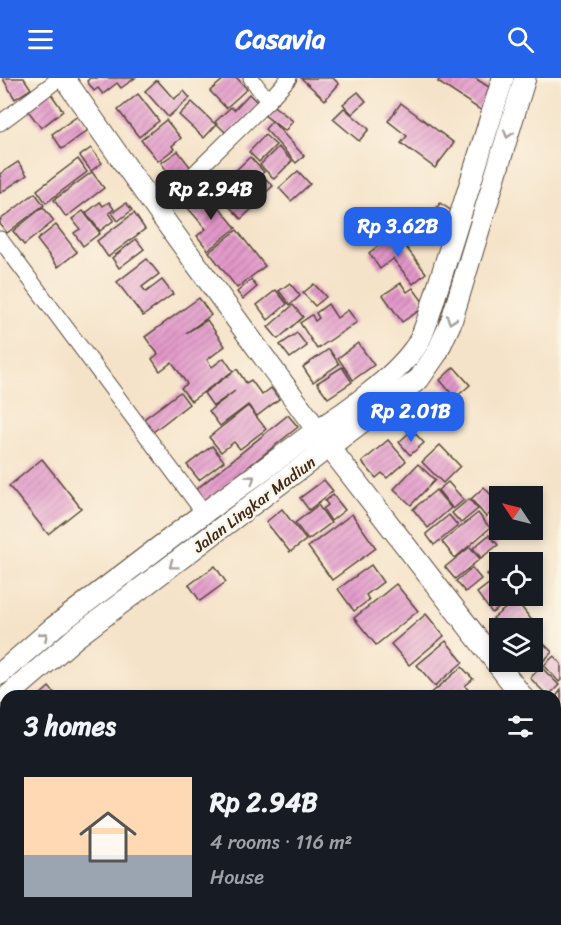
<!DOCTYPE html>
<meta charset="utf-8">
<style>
:root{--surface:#171b24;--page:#242831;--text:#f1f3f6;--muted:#9ea1a6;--accent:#2563eb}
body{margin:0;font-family:Sriracha,sans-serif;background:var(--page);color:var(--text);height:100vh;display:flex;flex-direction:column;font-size:22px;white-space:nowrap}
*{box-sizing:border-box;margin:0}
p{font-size:20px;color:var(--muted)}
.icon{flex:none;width:33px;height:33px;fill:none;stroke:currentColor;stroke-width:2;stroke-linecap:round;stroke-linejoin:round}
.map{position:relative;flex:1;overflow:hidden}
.panel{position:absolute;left:0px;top:612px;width:561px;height:236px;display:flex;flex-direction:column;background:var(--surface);border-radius:18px 18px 0 0;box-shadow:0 3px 9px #0003}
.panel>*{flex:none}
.needle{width:39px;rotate:305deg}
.fabs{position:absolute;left:489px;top:408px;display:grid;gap:12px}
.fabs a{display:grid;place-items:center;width:54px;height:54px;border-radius:0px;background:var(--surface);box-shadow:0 3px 9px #0003;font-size:30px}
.price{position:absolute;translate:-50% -51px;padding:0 14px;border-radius:12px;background:var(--accent);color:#fff;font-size:20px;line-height:39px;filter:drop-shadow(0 2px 3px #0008)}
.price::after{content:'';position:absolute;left:50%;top:36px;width:18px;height:14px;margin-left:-9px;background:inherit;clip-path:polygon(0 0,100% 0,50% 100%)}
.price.selected{background:#222;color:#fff}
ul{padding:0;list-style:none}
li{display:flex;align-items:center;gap:18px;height:150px;padding:0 24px}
li span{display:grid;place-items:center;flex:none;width:168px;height:120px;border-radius:0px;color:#555}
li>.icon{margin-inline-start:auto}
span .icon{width:72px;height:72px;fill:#fffc;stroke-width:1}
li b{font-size:26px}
h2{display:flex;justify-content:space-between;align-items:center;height:72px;padding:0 24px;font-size:26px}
header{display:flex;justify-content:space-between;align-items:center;height:78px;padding:0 24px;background:var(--accent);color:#fff;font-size:27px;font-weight:700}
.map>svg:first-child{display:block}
.building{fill:url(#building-hatch)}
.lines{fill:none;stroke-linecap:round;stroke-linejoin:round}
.street-casing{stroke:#574638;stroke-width:17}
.secondary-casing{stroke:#574638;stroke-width:23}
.street{stroke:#fff;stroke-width:15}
.secondary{stroke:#fff;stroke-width:21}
.oneway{stroke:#a79f9a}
.labels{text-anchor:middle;stroke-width:4.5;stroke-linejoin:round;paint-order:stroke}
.street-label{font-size:16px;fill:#3b2a1e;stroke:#fcf5e5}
</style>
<header><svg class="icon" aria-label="menu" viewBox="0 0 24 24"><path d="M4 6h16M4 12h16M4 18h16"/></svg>Casavia<svg class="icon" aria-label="search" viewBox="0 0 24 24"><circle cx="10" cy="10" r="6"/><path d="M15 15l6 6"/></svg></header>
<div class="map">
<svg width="561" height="847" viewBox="0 0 561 847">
<defs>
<pattern id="building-hatch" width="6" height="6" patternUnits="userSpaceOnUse" patternTransform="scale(1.5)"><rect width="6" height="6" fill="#e297ca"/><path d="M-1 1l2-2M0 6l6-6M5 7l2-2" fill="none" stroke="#b87ba3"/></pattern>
</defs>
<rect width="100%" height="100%" fill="#fcf5e5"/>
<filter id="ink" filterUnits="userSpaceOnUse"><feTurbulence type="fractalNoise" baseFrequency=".0167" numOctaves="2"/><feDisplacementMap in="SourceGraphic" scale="12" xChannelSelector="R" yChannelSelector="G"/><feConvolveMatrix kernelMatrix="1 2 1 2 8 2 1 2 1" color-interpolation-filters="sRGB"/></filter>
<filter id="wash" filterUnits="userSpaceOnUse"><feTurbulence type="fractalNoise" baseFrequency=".008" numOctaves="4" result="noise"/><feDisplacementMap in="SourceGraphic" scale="24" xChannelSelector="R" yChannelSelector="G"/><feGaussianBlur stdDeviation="1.35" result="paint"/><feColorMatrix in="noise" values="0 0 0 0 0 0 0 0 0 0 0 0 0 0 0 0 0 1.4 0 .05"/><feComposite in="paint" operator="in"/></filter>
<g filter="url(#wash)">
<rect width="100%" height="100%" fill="#f5e3c9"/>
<g id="blocks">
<g class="building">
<polygon points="6,0 24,0 31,11 15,21 3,1"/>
<polygon points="90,0 135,0 121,10 117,5 103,16 98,10 94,13 87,3"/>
<polygon points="225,0 237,0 247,11 226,30 210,13"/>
<polygon points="301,0 333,0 339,6 325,22"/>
<polygon points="440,0 475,0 495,13 482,33 438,4"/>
<polygon points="157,2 174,21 184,13 190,20 168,39 145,13"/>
<polygon points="49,13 63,33 41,50 26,30"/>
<polygon points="358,14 366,23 352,36 343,26"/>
<polygon points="138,16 159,43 139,59 118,32"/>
<polygon points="249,16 259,26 228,57 215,44 231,29 234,32"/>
<polygon points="192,24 216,47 204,60 179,37"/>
<polygon points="401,25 454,65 435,90 401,65 407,58 388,43"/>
<polygon points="271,26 293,43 285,53 263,36"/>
<polygon points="344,30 369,51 359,63 333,41"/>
<polygon points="78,38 88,52 62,71 52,56"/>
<polygon points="166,42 181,60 172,68 174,71 158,83 141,62"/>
<polygon points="272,43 304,78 296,85 265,51"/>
<polygon points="265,57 276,67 259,84 249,74"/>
<polygon points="278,69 292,83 274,101 260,87"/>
<polygon points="91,70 102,85 91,93 80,78"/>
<polygon points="178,73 191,90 175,103 161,85"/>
<polygon points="250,79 264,94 247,109 234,94"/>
<polygon points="78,81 87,94 46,125 37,112"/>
<polygon points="18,84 27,97 0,115 0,96"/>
<polygon points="298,93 310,106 291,123 279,110"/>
<polygon points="92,94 104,110 66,139 54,122"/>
<polygon points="229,97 246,115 244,116 255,128 241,141 214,112"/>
<polygon points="263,98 273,108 255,124 246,113"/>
<polygon points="207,114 236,150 208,172 197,158 206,151 188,130"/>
<polygon points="35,115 44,127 7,155 0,146 0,142"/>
<polygon points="100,124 103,128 109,124 114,131 109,135 114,142 100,153 86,135"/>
<polygon points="126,125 132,132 118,143 112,135"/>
<polygon points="440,125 455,135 448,146 433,136"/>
<polygon points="43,129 54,143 24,167 13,153"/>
<polygon points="83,133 100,155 83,168 74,155 80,151 72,141"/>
<polygon points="134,135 145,151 108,179 97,163"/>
<polygon points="56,147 77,174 58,189 37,162"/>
<polygon points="237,152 265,188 237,210 209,174"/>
<polygon points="395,155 426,195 413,206 393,181 380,191 369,175"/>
<polygon points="136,161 144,171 119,190 112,180"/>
<polygon points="147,181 159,196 142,209 146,214 162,202 173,216 143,238 117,204"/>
<polygon points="251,202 257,209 243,221 237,214"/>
<polygon points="290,205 300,218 290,227 279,213"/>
<polygon points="401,205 407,214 413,210 426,228 402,244 383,217"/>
<polygon points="314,206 326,219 315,228 303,215"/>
<polygon points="276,212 287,226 268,242 257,227"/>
<polygon points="199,220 211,237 186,255 207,242 225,268 207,282 212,289 224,280 233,293 191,323 181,310 187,306 172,284 160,293 152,281 158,276 145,259"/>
<polygon points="328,226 337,240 348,232 357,244 317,271 300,245 312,237 315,243 319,240 316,235"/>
<polygon points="293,227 303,239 278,261 268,249"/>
<polygon points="297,255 307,268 290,280 280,267"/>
<polygon points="358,265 374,287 353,302 338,280"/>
<polygon points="329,271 339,286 313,304 303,289"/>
<polygon points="342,289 352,304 328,320 317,305"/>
<polygon points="454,289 470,307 455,320 440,302"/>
<polygon points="237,291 246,305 251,302 262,317 271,310 279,321 257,338 248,327 220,348 209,333 235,313 213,328 204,315"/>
<polygon points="180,314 189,326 153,354 144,341"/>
<polygon points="248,328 266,351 240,371 234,364 221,374 209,359"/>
<polygon points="288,337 298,349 202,426 193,414"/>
<polygon points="412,352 424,365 410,377 399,364"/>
<polygon points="388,362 406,383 387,400 382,395 376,400 362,384"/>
<polygon points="440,367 460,388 443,405 422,384"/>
<polygon points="212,368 224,383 199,402 187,387"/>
<polygon points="42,381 81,430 48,456 9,408"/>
<polygon points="418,386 435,402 411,427 394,411"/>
<polygon points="324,402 333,413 309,432 300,420"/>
<polygon points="448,404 464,422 453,431 438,412"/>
<polygon points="484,409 500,427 486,439 471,421"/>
<polygon points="436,412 451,430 428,450 413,431"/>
<polygon points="333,417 345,432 331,443 323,431 328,427 325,423"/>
<polygon points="469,421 478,431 461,445 452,435"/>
<polygon points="318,427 331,445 308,462 295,445"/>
<polygon points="282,431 306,462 290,474 266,444"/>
<polygon points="478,435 490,450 455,480 442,464"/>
<polygon points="352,436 376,470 332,502 308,469"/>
<polygon points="449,437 458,448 434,467 426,456"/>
<polygon points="489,457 498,467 481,480 473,470"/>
<polygon points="470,469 480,481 455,501 445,489"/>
<polygon points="500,486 500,511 487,496"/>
<polygon points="371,487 383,504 366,517 369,522 354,533 338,511"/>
<polygon points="215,488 226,504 200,523 189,507"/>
<polygon points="472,490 481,501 465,514 456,503"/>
<polygon points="490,505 506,525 492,535 477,515"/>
<polygon points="396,506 418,533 376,567 354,540"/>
<polygon points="516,522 537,549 532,553 532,550 501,550 493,540"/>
<polygon points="426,536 444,558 409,587 391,566"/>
<polygon points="534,554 543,563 532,572 532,555"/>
<polygon points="446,563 463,584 435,608 417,587"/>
<polygon points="543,565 552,574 536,591 529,584 532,584 532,576"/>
<polygon points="554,578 561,586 561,602 559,604 544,587"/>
<polygon points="462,589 473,601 465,608 474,618 428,618"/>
<polygon points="541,589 559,607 548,618 530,600"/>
<polygon points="49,609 57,618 39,618"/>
<polygon points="561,612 561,626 555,620"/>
<polygon points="561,702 561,731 555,736 555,707"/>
<polygon points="561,762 561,784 555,776 555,766"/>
<polygon points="561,840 561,847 551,847"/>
<polygon points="315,842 321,842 326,847 309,847"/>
</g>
</g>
</g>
<g filter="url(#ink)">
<use href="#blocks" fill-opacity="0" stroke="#574638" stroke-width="1.5"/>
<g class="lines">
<defs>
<g id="street">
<polyline points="251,0 268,23"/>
<polyline points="0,45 60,0"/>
<polyline points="157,132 268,23 289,0"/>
<polyline points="0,161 204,435"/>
<polyline points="287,847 294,842"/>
</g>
<g id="secondary">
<polyline points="64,0 157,132 330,370 522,618"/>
<path d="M0 596 54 549 204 435 317 352C347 334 394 299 414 271 421 263 424 251 428 241L503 0"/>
<polyline points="8,618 75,560 419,301 437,275 451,244 525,0"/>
<polyline points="555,660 561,668"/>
</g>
</defs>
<use href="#street" class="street-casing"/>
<use href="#secondary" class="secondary-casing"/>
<use href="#street" class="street"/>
<use href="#secondary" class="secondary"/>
</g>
<defs><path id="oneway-chevron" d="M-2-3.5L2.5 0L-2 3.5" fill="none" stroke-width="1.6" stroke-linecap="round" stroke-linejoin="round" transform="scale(1.5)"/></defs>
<g class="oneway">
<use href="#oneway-chevron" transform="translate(508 56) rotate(107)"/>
<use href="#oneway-chevron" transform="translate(451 242) rotate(109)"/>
<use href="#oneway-chevron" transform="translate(251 401) rotate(-36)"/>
<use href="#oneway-chevron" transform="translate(173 487) rotate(143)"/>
<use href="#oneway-chevron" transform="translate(44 558) rotate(-41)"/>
</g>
</g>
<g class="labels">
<g class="street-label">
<text transform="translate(254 426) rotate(-37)" y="6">Jalan Lingkar Madiun</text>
</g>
</g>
</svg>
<div class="fabs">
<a><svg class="needle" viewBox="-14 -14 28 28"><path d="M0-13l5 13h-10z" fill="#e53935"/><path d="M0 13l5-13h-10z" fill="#9ea1a6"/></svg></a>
<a><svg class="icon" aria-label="locate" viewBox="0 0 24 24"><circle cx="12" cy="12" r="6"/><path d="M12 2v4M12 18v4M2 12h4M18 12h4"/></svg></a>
<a><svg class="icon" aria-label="layers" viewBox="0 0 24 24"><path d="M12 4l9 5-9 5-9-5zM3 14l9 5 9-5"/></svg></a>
</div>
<b class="price selected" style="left:211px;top:143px">Rp 2.94B</b>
<b class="price" style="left:398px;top:180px">Rp 3.62B</b>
<b class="price" style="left:411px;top:365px">Rp 2.01B</b>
<section class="panel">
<h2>3 homes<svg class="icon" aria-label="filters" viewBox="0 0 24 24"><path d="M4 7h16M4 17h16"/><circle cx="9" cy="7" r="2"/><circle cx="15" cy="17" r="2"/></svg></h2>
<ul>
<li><span style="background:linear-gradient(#ffd9b3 65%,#9aa5b1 0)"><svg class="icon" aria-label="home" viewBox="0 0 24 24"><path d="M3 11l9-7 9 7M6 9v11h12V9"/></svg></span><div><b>Rp 2.94B</b><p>4 rooms · 116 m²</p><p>House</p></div></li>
</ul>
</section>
</div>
